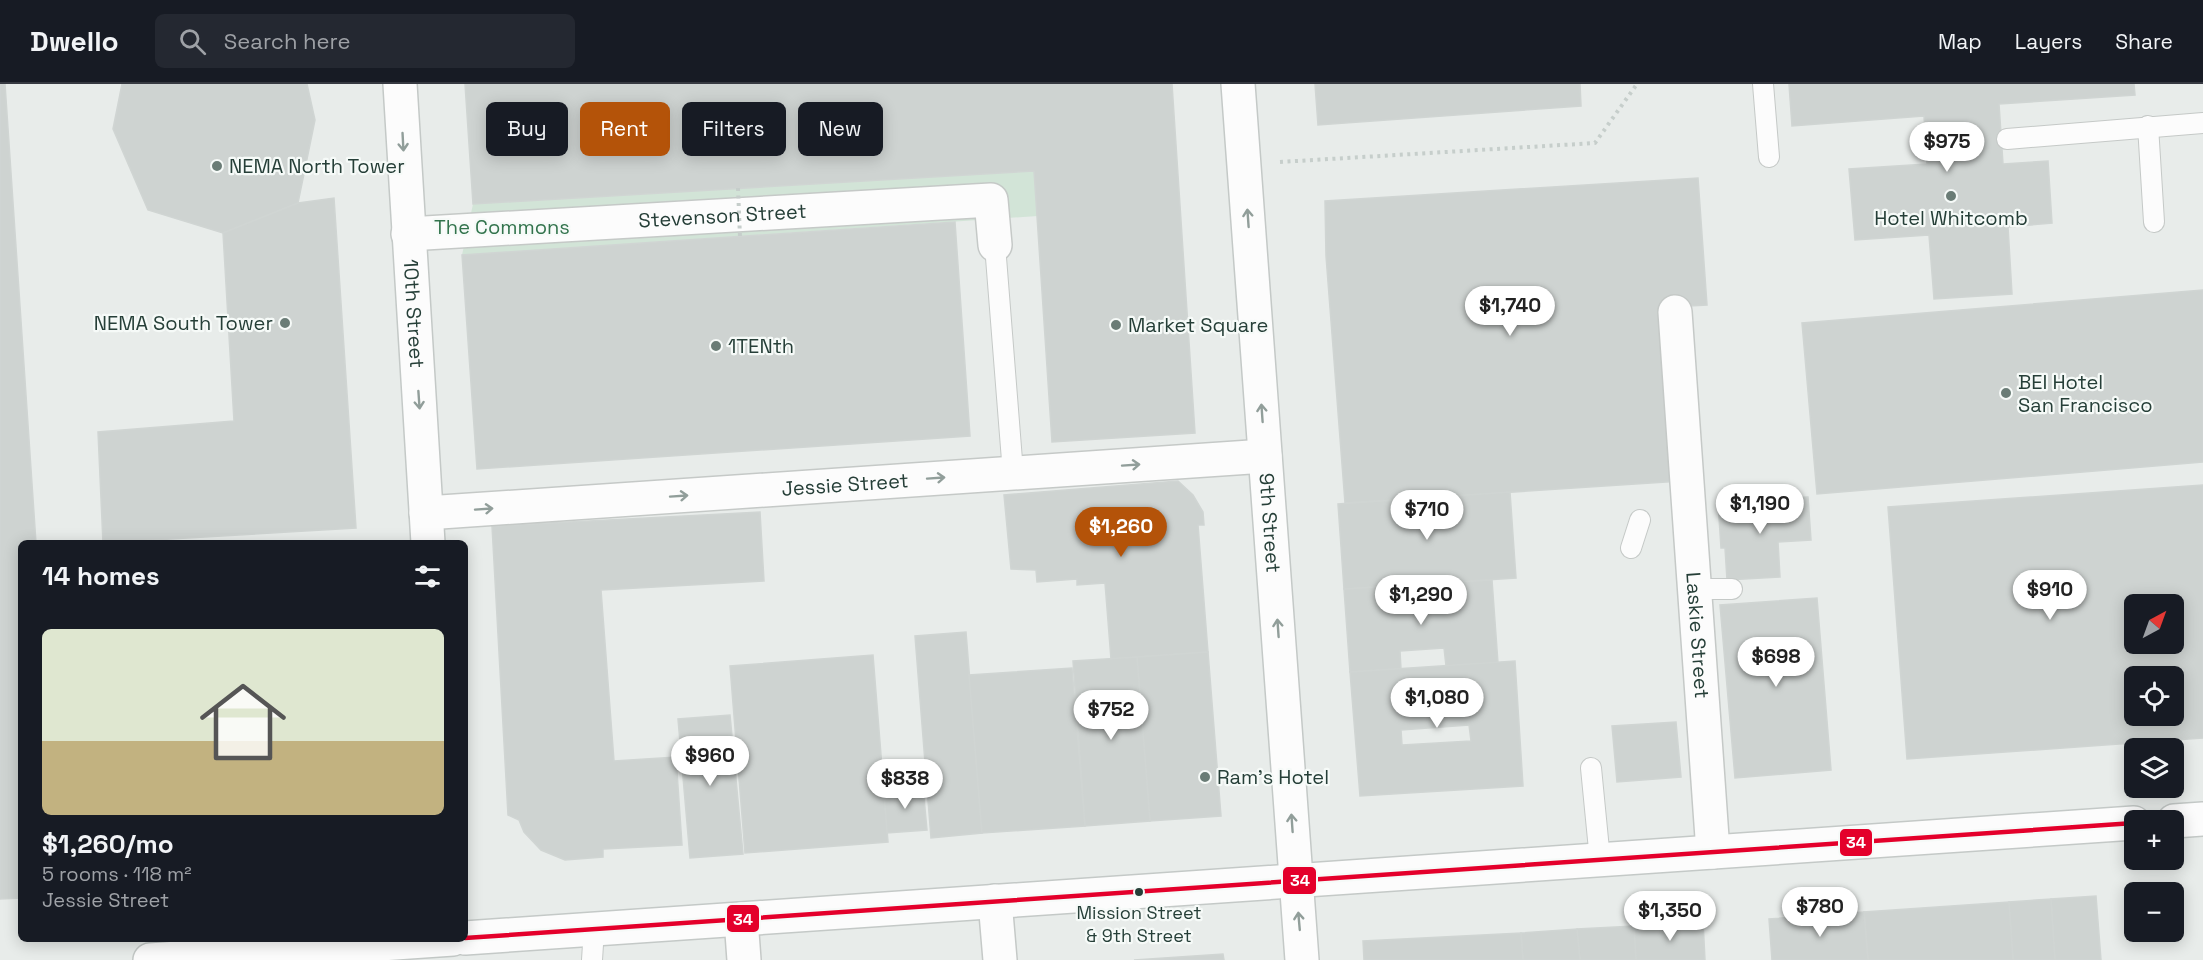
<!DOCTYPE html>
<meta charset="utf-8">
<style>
:root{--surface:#171b24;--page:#242831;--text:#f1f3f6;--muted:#9ea1a6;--line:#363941;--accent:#b45309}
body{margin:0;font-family:"Space Grotesk",sans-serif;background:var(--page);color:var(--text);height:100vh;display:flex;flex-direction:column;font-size:22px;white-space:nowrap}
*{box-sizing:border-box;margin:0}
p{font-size:20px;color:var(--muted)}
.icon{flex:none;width:33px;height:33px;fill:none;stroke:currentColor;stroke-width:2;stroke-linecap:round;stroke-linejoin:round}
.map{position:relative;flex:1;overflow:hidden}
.panel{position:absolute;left:18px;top:456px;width:450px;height:402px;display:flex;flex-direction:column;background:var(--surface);border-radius:9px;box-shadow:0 3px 15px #0003}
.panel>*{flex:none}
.guide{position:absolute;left:486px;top:18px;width:570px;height:54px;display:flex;gap:12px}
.needle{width:39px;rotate:41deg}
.tools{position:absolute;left:2124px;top:510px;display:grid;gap:12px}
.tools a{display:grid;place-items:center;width:60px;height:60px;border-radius:9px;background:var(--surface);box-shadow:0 3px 15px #0003;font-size:30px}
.price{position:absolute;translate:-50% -51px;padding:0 14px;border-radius:21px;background:#fff;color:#222;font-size:20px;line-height:39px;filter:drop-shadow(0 2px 3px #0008)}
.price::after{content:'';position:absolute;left:50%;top:36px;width:18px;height:14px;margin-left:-9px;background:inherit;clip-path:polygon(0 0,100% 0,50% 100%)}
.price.active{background:var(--accent);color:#fff}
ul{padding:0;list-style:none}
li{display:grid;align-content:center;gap:12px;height:318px;padding:0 24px}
li span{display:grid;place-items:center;height:186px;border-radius:9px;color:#555}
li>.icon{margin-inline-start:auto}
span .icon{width:108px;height:108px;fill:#fffc;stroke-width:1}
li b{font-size:26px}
h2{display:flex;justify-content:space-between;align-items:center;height:72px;padding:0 24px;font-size:26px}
.pill{padding:0 21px;border-radius:9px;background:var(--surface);box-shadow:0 3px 15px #0003;font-size:21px;line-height:54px}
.pill.active{background:var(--accent);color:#fff}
header{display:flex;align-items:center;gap:36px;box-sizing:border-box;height:84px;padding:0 30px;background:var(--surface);border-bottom:2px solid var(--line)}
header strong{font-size:28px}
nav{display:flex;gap:33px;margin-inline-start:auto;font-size:21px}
.search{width:420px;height:54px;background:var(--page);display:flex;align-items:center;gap:15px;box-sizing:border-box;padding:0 21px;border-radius:9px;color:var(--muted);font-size:22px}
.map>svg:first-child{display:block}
.green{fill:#d2e4d7}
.building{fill:#ced3d1;stroke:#d0d5d3;stroke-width:1.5;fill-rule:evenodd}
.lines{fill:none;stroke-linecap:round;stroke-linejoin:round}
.lane-casing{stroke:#c5c9c7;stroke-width:22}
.street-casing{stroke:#c5c9c7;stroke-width:36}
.secondary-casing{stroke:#c4c9c7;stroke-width:36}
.path{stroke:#c6cecb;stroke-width:4;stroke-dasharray:3 4.5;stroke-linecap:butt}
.lane{stroke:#fcfcfc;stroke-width:20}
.street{stroke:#fcfcfc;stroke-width:33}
.secondary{stroke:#fcfcfc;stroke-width:33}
.path-bridge{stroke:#c6cecb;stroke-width:4;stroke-dasharray:3 4.5;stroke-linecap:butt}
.bus-1-casing{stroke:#f6faf8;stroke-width:9}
.bus-1{stroke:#e4002b;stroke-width:4.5}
.oneway{stroke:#919e9a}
.poi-dot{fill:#6a7c76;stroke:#f6faf8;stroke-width:2}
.bus-dot{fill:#263f38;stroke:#f6faf8;stroke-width:2}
.labels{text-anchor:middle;stroke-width:4.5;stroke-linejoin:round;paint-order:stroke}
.bus-label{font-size:18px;fill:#263f38;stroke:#f6faf8}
.poi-label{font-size:20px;fill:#263f38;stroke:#f6faf8;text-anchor:start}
.street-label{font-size:20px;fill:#263f38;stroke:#f6faf8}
.park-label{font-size:20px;fill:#32734c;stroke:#f6faf8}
.line-badge{stroke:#f6faf8;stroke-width:2}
.badge-label{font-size:16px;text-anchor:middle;font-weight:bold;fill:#fff}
</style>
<header>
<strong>Dwello</strong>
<div class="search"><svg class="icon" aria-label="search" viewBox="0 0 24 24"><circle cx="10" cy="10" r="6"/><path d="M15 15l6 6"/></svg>Search here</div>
<nav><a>Map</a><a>Layers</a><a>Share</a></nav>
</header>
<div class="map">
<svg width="2203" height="876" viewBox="0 0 2203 876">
<rect width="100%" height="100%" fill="#e8ecea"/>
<polygon class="green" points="1034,87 1038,132 462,171 473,120"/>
<g class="building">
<polygon points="0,0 5,0 36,459 21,459 21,814 0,815"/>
<polygon points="122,0 307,0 315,36 298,119 223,149 148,126 113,45"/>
<polygon points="465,0 1172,0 1195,349 1052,358 1034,87 473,120"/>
<polygon points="1315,0 1580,0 1581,22 1318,41"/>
<polygon points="1789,0 2134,0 2135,11 1999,20 2003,80 2048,77 2052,139 2008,143 2012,210 1934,215 1929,151 1855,156 1849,85 1927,80 1924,32 1792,42"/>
<polygon points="1698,94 1707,221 1670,223 1681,397 1345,419 1326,172 1325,117"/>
<polygon points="334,114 356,444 103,459 98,348 234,337 223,149 298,119"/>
<polygon points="955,138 970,352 477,385 462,171"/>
<polygon points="2203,206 2203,378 1817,410 1802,239"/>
<polygon points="1178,397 1193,411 1203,428 1204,441 1198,441 1208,568 1111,575 1105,499 1077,501 1077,495 1037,498 1036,486 1011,485 1004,411"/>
<path d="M2203 401V654L1907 675 1888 423ZM2134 520H2174V560H2134ZM2134 592H2174V632H2134Z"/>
<polygon points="1510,408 1516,494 1344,505 1338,420"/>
<polygon points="1808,413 1811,456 1778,458 1780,493 1727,496 1725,464 1721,464 1718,418 1762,416 1763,422 1786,421 1786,414"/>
<polygon points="760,428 764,497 601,506 614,677 676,673 682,761 603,765 603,773 565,776 541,766 524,748 519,736 508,731 492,442"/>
<polygon points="1492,496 1498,579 1446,582 1444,564 1400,567 1401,585 1350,588 1344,505 1392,502 1394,521 1441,518 1439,499"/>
<polygon points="1817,514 1831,686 1735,694 1720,521"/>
<polygon points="966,548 982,749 931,754 915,552"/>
<polygon points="1208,568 1221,732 1150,737 1137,573"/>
<polygon points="873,571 888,758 745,769 730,582"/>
<polygon points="1137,573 1150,737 1085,742 1073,577"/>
<path d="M1515 577 1523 702 1360 712 1350 588ZM1469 641 1471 657 1402 661 1401 646Z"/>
<polygon points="1072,584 1085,742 982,749 969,591"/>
<polygon points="730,631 743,770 690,774 678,635"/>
<polygon points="1676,638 1681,693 1617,698 1612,642"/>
<polygon points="923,703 927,746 887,749 884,706"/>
<polygon points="2096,812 2101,876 2055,876 2051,815"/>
<polygon points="2051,815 2055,876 2013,876 2009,818"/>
<polygon points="2009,818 2013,876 1868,876 1864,828"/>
<polygon points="1864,828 1868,876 1772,876 1769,835"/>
<polygon points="1703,837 1705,876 1636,876 1634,842"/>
<polygon points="1634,842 1636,876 1580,876 1577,845"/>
<polygon points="1577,845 1580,876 1523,876 1521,849"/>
<polygon points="1521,849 1523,876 1364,876 1363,857"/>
<polygon points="1223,870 1224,876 1134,876"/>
</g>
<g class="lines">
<defs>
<g id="lane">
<polyline points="1763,0 1769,73"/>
<polyline points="2148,42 2154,138"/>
<polyline points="2007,55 2203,39"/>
<polyline points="995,161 1013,389"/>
<polyline points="1631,464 1640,436"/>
<polyline points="1694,505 1732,505"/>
<polyline points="1591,684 1600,776"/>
<polyline points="592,876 594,845"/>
</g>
<g id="street">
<path id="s1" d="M408 150 991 116 995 161"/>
<path id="s2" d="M1675 228 1713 768"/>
<path id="s3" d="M426 429 1265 372"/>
<polyline points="995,817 1000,876"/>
<polyline points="741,835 744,876"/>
</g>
<g id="secondary">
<path id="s4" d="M400 0 428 459"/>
<path id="s5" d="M1238 0 1302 876"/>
<polyline points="2174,737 2203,735"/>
<polyline points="465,854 2134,739"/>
<polyline points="150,876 453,855"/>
</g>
</defs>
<use href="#lane" class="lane-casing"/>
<use href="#street" class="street-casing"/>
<use href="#secondary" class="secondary-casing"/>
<polyline class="path" points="1280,78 1595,59 1637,0"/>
<use href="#lane" class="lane"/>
<use href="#street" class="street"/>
<use href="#secondary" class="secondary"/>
<polyline class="path-bridge" points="738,104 740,153"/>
<defs>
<polyline id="bus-1" points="465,854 2134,739"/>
</defs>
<use href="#bus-1" class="bus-1-casing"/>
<use href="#bus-1" class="bus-1"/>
</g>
<defs><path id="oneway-shaft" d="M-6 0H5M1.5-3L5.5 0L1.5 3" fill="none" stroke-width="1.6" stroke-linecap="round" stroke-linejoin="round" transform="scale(1.5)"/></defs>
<g class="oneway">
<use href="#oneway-shaft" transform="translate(403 58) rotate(87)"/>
<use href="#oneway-shaft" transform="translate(1248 134) rotate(-94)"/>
<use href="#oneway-shaft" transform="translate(419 316) rotate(86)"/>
<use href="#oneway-shaft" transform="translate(1262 329) rotate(-94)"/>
<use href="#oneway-shaft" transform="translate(1131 381) rotate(-4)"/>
<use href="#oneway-shaft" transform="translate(936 394) rotate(-4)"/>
<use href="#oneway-shaft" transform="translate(679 412) rotate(-4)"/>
<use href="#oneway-shaft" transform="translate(484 425) rotate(-4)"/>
<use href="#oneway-shaft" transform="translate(1278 544) rotate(-94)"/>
<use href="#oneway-shaft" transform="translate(1292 739) rotate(-94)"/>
<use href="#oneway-shaft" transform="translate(1299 837) rotate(-95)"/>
</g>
<g class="poi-dot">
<circle cx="217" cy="82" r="6"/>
<circle cx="1951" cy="112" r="6"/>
<circle cx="285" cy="239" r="6"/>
<circle cx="1116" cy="241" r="6"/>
<circle cx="716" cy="262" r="6"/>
<circle cx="2006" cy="309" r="6"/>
<circle cx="1205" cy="693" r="6"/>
</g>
<circle class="bus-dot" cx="1139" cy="808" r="5"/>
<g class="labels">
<g class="bus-label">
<text x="1139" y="835">Mission Street<tspan x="1139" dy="23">&amp; 9th Street</tspan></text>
</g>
<g class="poi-label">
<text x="229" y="89">NEMA North Tower</text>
<text x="1951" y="141" text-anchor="middle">Hotel Whitcomb</text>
<text x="273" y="246" text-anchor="end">NEMA South Tower</text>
<text x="1128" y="248">Market Square</text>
<text x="728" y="269">1TENth</text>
<text x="2018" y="305">BEI Hotel<tspan x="2018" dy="23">San Francisco</tspan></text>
<text x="1217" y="700">Ram’s Hotel</text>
</g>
<g class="street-label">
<text dy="7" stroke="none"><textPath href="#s1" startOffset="315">Stevenson Street</textPath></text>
<text dy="7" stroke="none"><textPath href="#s4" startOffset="230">10th Street</textPath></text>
<text dy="7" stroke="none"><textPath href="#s3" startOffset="420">Jessie Street</textPath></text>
<text dy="7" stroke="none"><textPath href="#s5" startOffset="440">9th Street</textPath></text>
<text dy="7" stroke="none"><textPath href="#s2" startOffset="324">Laskie Street</textPath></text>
</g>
<g class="park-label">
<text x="502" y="150">The Commons</text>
</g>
</g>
<g class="line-badge">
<rect x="1839" y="744" width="34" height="29" rx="6" fill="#e4002b"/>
<rect x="1282" y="782" width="35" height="29" rx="6" fill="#e4002b"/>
<rect x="726" y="820" width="34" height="29" rx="6" fill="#e4002b"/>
</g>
<g class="badge-label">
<text x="1856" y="764">34</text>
<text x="1300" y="802">34</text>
<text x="743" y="841">34</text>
</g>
</svg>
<div class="tools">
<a><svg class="needle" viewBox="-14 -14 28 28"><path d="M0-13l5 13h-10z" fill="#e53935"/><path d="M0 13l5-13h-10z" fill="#9ea1a6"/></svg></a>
<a><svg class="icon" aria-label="locate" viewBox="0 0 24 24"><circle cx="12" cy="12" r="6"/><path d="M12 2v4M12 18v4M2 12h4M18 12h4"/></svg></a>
<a><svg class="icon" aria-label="layers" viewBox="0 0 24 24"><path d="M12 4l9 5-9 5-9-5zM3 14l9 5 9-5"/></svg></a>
<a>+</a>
<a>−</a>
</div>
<b class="price" style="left:1947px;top:89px">$975</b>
<b class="price" style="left:1510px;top:253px">$1,740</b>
<b class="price" style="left:1760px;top:451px">$1,190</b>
<b class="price" style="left:1427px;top:457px">$710</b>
<b class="price active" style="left:1121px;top:474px">$1,260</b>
<b class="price" style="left:2050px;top:537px">$910</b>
<b class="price" style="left:1421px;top:542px">$1,290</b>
<b class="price" style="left:1776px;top:604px">$698</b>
<b class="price" style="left:1437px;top:645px">$1,080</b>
<b class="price" style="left:1111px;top:657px">$752</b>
<b class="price" style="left:710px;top:703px">$960</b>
<b class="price" style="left:905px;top:726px">$838</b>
<b class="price" style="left:1820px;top:854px">$780</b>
<b class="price" style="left:1670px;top:858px">$1,350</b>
<div class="guide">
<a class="pill">Buy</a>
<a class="pill active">Rent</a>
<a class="pill">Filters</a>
<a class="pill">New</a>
</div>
<section class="panel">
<h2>14 homes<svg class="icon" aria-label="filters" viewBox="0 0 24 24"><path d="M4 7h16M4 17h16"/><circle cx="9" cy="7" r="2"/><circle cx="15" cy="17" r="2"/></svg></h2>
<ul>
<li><span style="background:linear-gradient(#dfe7d0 60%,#c2b280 0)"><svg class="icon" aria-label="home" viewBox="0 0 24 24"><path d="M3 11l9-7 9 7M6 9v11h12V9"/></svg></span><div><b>$1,260/mo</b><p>5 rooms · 118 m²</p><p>Jessie Street</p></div></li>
</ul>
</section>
</div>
